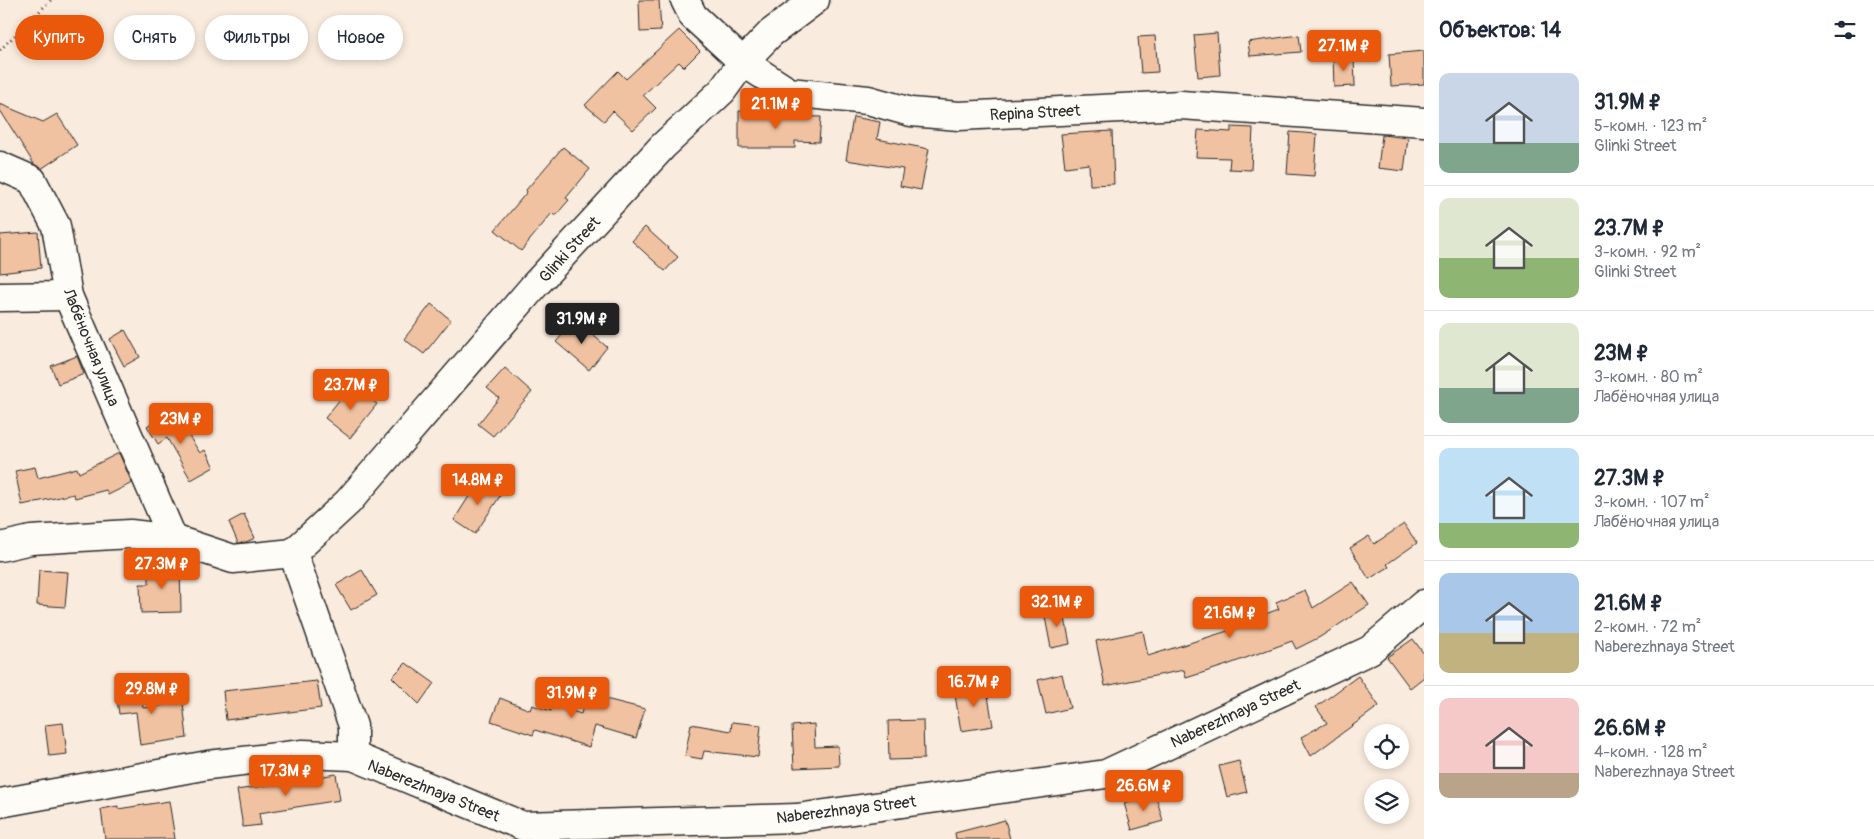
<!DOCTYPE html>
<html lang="ru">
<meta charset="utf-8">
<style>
:root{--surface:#fff;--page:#f6f6f7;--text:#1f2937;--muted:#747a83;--line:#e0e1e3;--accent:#ea580c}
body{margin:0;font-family:Pangolin,sans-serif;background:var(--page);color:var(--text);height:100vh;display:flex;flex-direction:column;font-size:19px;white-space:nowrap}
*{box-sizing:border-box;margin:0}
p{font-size:16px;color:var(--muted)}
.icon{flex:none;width:28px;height:28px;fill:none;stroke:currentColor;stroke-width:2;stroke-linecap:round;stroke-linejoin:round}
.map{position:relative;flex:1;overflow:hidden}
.panel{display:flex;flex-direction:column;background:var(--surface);width:450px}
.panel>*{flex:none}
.hud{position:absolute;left:15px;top:15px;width:475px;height:45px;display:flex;gap:10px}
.tools{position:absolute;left:1364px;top:724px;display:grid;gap:10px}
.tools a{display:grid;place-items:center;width:45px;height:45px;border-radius:50%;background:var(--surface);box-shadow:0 2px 8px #0003;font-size:25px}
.price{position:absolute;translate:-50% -42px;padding:0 11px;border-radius:5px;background:var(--accent);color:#fff;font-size:16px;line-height:32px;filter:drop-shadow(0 1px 2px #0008)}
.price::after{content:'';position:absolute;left:50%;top:30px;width:15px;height:11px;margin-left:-8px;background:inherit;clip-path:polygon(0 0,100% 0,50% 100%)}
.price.on{background:#222;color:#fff}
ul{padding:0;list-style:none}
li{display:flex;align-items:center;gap:15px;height:125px;padding:0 15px}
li+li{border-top:1px solid var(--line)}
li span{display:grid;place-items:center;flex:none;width:140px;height:100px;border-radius:10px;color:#555}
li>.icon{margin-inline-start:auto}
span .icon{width:60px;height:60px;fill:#fffc;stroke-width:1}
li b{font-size:21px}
h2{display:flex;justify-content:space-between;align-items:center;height:60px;padding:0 15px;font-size:21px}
.tag{padding:0 18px;border-radius:22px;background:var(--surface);box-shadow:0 2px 8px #0003;font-size:18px;line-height:45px}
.tag.on{background:var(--accent);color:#fff}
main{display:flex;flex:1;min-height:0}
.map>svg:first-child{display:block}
.building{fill:#f1c2a1;stroke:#2b2b2b}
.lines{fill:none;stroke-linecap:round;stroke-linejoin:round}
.minor-casing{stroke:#2b2b2b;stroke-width:31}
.path{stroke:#2b2b2b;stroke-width:3;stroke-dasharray:1 4;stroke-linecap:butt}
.minor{stroke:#fdfcf7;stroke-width:28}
.labels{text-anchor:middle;stroke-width:5;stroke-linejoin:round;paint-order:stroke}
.street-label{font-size:16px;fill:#2b2b2b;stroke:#fdfcf7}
</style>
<main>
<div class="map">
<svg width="1424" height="839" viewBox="0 0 1424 839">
<rect width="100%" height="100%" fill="#f9ebdd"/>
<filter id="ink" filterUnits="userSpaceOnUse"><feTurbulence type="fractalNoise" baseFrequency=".02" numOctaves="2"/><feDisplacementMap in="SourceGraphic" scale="10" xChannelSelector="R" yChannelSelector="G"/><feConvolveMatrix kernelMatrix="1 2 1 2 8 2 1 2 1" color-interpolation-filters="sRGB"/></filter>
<g filter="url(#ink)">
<g class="building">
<polygon points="639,0 659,0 661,31 640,32"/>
<polygon points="679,30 700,51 684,67 679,62 643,95 656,108 633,130 613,111 604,121 585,105 618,71 626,79"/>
<polygon points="1217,33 1220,75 1198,77 1194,35"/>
<polygon points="1299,35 1301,52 1250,56 1248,42"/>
<polygon points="1155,36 1158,72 1141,73 1138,37"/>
<polygon points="1424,51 1424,84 1391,86 1389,54"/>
<polygon points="1354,56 1355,86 1334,87 1333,57"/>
<polygon points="0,104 43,122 57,114 77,145 41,169 34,164 0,110"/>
<polygon points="739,111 758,111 758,115 821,117 819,142 795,141 795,148 739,148"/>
<polygon points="853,117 880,122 877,139 929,149 921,190 900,186 903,169 846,160"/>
<polygon points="1231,127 1253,128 1251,170 1229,169 1230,158 1196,157 1198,130 1231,132"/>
<polygon points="1112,131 1114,184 1090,185 1089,164 1065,167 1061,134"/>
<polygon points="1290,132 1317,134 1314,176 1287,174"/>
<polygon points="1382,135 1408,138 1404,171 1378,168"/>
<polygon points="563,147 590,169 566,198 569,200 555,216 552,213 521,251 495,230 527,192 526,190"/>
<polygon points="645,227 678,257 665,271 632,241"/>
<polygon points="38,232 41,268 0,273 0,235"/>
<polygon points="431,304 451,320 424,354 404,339"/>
<polygon points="575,320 607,347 589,370 556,342"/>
<polygon points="125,330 140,357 124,366 110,339"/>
<polygon points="77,356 84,374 58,384 51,366"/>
<polygon points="505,368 532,392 493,436 478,424 499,398 487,388"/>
<polygon points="352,384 377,404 350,438 325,418"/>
<polygon points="172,410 200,453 205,450 214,467 191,480 167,438 158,444 147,426"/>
<polygon points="119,453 132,483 108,495 106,490 75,498 74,494 22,505 15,471 35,467 38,478 77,468 79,473"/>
<polygon points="480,479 502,493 475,534 454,520"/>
<polygon points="244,514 255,538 246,542 238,543 229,522"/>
<polygon points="1404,524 1417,543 1387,564 1389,567 1369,579 1350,548 1369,536 1374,544"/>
<polygon points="180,564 181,612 141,613 140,584 149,584 149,565"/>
<polygon points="39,570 68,572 65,607 37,605"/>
<polygon points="362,570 377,595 351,610 336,585"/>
<polygon points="1353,582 1369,605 1320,637 1296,649 1292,641 1224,666 1186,678 1184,670 1105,686 1096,641 1143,631 1148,656 1234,629 1233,626 1279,609 1276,602 1305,590 1313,608"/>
<polygon points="1063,608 1070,644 1051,648 1044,612"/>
<polygon points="1413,639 1424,654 1424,677 1410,688 1387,657"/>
<polygon points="406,663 434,683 419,704 392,677"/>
<polygon points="1062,674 1070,708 1046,714 1038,680"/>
<polygon points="1358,676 1379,706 1311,756 1301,737 1327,723 1316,707"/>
<polygon points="140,680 143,708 183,702 187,738 140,745 136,712 119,714 115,684"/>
<polygon points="317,681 321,708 226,720 223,691"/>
<polygon points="986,684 993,726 961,731 954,689"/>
<polygon points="586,694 645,709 636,738 595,726 589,747 535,730 533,735 491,721 500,698 530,710 532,705 551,711 552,705 581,714"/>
<polygon points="923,720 924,759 889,760 888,721"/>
<polygon points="732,722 761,725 758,757 704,751 702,759 685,756 691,724 731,731"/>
<polygon points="63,723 67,754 49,756 45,725"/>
<polygon points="814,724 815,747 838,746 839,766 794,768 792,726"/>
<polygon points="1239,761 1247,792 1227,797 1219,766"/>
<polygon points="336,774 340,800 259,813 261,825 243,827 237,790"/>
<polygon points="1155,793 1163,821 1132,830 1124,803"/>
<polygon points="169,801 175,839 105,839 101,809 118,806 118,809"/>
<polygon points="1005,820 1010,839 956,839 955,833"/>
</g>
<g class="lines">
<defs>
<g id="minor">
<polyline points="685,0 693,16 743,62 789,92 868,100 911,112 959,116 1181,105 1424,122"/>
<polyline points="0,166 32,180 56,226 68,296 173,539 233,559 293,553 353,726 353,756"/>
<polyline points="0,297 68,296"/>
<polyline points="0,547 31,540 130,534 173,539"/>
<polyline points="293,553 348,502 534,286 663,146 722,91 743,62 771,33 815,0"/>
<polyline points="0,803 208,765 303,754 353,756 523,826 797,818 1106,774 1370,650 1424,604"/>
</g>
</defs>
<use href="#minor" class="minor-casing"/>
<polyline class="path" points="0,50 51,0"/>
<use href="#minor" class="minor"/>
</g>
</g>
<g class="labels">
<g class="street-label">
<text transform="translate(1035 112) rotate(-3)" y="6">Repina Street</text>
<text transform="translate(569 249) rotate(-48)" y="6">Glinki Street</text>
<text transform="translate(92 347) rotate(68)" y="6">Лабёночная улица</text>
<text transform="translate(1235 713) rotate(-25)" y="6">Naberezhnaya Street</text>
<text transform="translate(434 790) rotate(22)" y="6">Naberezhnaya Street</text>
<text transform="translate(846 809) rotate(-7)" y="6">Naberezhnaya Street</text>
</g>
</g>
</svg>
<div class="tools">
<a><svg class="icon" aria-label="locate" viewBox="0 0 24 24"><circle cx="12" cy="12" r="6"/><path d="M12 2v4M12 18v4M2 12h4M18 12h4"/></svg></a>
<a><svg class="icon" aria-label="layers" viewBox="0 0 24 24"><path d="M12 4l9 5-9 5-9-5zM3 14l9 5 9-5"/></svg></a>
</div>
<b class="price" style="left:1344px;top:72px">27.1M ₽</b>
<b class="price" style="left:776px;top:130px">21.1M ₽</b>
<b class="price on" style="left:582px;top:345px">31.9M ₽</b>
<b class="price" style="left:351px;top:411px">23.7M ₽</b>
<b class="price" style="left:181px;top:445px">23M ₽</b>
<b class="price" style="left:478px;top:506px">14.8M ₽</b>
<b class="price" style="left:162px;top:590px">27.3M ₽</b>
<b class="price" style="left:1057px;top:628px">32.1M ₽</b>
<b class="price" style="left:1230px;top:639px">21.6M ₽</b>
<b class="price" style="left:974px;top:708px">16.7M ₽</b>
<b class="price" style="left:152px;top:715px">29.8M ₽</b>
<b class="price" style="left:572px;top:719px">31.9M ₽</b>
<b class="price" style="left:286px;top:797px">17.3M ₽</b>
<b class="price" style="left:1144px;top:812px">26.6M ₽</b>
<div class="hud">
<a class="tag on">Купить</a>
<a class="tag">Снять</a>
<a class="tag">Фильтры</a>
<a class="tag">Новое</a>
</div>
</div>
<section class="panel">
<h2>Объектов: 14<svg class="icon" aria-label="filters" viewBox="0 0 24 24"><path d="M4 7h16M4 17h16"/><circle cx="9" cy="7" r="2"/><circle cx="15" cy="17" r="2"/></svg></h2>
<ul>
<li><span style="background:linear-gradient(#c9d6e8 70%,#7fa58c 0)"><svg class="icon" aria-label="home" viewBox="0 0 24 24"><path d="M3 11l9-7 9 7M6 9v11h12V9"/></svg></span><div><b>31.9M ₽</b><p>5-комн. · 123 m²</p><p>Glinki Street</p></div></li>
<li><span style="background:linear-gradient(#dfe7d0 60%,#8fb573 0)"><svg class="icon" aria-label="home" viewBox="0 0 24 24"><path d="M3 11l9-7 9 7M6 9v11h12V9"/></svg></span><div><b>23.7M ₽</b><p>3-комн. · 92 m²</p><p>Glinki Street</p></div></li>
<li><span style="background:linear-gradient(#dfe7d0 65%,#7fa58c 0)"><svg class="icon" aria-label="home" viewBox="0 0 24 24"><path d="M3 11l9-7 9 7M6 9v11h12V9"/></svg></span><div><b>23M ₽</b><p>3-комн. · 80 m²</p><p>Лабёночная улица</p></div></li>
<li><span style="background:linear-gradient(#bfe0f5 75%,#8fb573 0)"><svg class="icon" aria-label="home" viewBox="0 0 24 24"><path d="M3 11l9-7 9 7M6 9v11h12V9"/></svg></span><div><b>27.3M ₽</b><p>3-комн. · 107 m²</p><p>Лабёночная улица</p></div></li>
<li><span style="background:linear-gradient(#a9c7e8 60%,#c2b280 0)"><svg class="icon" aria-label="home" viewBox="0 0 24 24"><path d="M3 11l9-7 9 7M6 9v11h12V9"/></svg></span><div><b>21.6M ₽</b><p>2-комн. · 72 m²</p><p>Naberezhnaya Street</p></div></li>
<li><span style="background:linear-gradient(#f6c9c9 75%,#b9a48a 0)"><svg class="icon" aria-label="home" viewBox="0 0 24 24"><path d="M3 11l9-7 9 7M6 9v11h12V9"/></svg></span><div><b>26.6M ₽</b><p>4-комн. · 128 m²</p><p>Naberezhnaya Street</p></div></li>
</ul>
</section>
</main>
